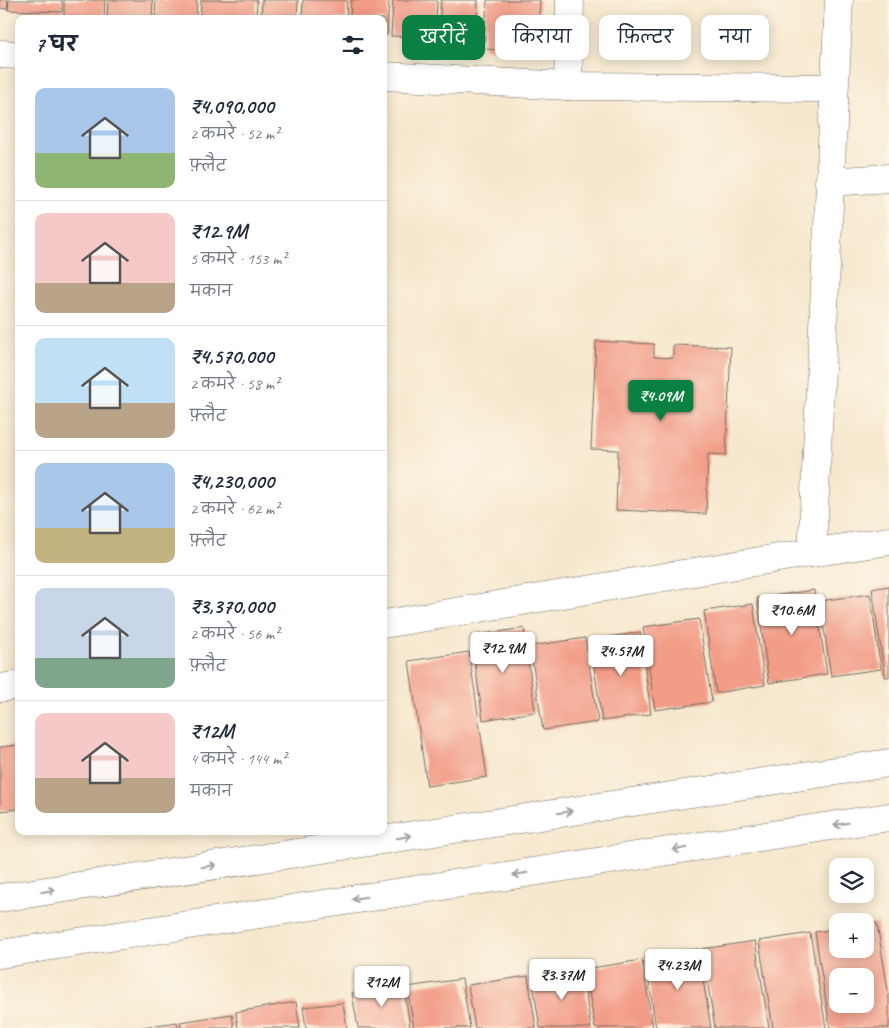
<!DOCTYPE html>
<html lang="hi">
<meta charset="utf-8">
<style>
:root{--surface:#fff;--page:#f2f2f3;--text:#1f2937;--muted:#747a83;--line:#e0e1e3;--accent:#0b8043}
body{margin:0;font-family:Caveat,"Playpen Sans Deva",sans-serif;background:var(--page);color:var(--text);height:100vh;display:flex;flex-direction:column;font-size:19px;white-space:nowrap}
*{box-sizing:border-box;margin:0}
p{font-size:16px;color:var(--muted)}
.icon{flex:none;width:28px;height:28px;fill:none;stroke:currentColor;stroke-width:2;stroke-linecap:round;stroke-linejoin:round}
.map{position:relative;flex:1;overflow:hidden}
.panel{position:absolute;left:15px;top:15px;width:372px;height:820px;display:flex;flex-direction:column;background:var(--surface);border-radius:10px;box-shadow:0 2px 12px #0003}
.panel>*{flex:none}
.guide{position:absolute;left:402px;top:15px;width:411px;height:45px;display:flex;gap:10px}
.tools{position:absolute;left:829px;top:858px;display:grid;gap:10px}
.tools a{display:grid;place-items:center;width:45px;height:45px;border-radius:10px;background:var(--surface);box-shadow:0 2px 12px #0003;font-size:25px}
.price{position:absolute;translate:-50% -42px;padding:0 11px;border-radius:5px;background:#fff;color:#222;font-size:16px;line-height:32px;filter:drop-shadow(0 1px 2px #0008)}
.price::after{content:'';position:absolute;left:50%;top:30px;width:15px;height:11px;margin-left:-8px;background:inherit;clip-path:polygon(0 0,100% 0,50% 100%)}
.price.on{background:var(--accent);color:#fff}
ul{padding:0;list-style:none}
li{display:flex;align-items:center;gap:15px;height:125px;padding:0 20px}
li+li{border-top:1px solid var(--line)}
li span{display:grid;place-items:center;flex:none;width:140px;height:100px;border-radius:10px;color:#555}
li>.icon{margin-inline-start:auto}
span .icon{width:60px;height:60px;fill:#fffc;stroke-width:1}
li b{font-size:21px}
h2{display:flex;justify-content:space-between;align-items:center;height:60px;padding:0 20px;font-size:21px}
.chip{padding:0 18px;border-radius:10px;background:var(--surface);box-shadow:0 2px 12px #0003;font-size:18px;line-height:45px}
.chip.on{background:var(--accent);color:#fff}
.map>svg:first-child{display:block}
.building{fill:#f29d88;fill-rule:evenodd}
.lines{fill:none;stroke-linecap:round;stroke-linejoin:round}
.minor-casing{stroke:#726d64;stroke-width:29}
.tertiary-casing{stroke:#726d64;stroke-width:29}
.minor{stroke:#fff;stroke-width:28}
.tertiary{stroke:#fff;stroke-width:28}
.oneway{stroke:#a0a0a0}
</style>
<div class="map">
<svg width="889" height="1028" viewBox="0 0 889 1028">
<rect width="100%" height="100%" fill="#fcf5e5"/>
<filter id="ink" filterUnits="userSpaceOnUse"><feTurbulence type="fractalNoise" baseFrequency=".02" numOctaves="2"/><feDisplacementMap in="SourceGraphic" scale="10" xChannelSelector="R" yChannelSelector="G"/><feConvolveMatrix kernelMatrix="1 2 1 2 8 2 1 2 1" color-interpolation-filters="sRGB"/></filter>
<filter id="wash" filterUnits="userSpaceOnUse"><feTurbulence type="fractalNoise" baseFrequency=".0096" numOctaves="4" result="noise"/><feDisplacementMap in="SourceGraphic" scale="20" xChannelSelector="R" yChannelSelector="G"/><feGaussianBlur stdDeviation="1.12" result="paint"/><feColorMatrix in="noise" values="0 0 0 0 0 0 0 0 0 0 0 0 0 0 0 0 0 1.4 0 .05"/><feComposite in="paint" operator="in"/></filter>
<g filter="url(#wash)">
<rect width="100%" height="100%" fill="#f6e8ce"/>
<g id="blocks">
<g class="building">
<polygon points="0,0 8,0 7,9 0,8"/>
<polygon points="9,0 62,0 62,12 8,10"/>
<polygon points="64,0 105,0 104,19 64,19"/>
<polygon points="108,0 153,0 152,19 107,19"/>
<polygon points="156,0 197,0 196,19 155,19"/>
<polygon points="201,0 257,0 256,19 200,19"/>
<polygon points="262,0 298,0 297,19 261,19"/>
<polygon points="303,0 347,0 346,19 302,19"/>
<polygon points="351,0 389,0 387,35 384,35 384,19 350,19"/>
<polygon points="393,0 437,0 435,38 391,36"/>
<polygon points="441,0 478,0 476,42 438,40"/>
<polygon points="487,0 540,0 537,52 484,49"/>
<polygon points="596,341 654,344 654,357 673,358 673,345 731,347 726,455 708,454 706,514 616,510 618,450 591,449"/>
<polygon points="889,586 889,677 885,677 872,589"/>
<polygon points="814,590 827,674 769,683 757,598"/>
<polygon points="870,594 881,669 831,676 820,601"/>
<polygon points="753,604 765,685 716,693 704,611"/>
<polygon points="699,619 712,702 655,710 643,627"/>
<polygon points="524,628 535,712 483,720 471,636"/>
<polygon points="640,632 651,714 602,721 590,640"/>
<polygon points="585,638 598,722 543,730 530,646"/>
<polygon points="469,652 487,777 427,786 409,661"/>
<polygon points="19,745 19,809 0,811 0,747"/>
<path d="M877 923 889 997V1028H830L815 932 838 929V949H865V924ZM838 976H865V1004H838Z"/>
<polygon points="810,933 826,1028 773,1028 759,941"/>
<polygon points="755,941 769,1028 715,1028 702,949"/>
<polygon points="698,949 711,1028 656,1028 645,957"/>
<polygon points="642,960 653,1028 595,1028 585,969"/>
<polygon points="582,971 591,1028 540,1028 532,978"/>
<polygon points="528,976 536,1028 475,1028 468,985"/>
<polygon points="462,979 470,1028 414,1028 407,987"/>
<polygon points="404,985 410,1028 358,1028 352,993"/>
<polygon points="296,1002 300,1028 238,1028 236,1012"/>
<polygon points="343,1003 347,1028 306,1028 303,1007"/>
<polygon points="232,1014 234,1028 181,1028 180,1022"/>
<polygon points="177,1022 178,1028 142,1028 142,1027"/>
</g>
</g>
</g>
<g filter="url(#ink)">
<use href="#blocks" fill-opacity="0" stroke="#726d64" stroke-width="1"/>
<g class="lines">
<defs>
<g id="minor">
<polyline points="0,54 19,55"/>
<polyline points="384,76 568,86 834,88"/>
<polyline points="568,86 570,0"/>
<polyline points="829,182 889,178"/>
<polyline points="812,553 839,0"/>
<polyline points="384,624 784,557 889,541"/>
<polyline points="0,688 19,685"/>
</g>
<g id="tertiary">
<polyline points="0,898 889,763"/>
<polyline points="0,954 889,817"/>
</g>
</defs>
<use href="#minor" class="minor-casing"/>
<use href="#tertiary" class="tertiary-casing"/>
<use href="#minor" class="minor"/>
<use href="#tertiary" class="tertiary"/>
</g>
<defs><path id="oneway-shaft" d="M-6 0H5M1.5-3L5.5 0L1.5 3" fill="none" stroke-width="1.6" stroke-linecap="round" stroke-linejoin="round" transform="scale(1.25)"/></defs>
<g class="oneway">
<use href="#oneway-shaft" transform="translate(565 812) rotate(-9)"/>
<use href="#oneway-shaft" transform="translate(841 824) rotate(171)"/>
<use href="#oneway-shaft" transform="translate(404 837) rotate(-9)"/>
<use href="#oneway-shaft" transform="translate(680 849) rotate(171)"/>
<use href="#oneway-shaft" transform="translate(209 866) rotate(-9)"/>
<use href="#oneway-shaft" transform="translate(520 874) rotate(171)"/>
<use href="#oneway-shaft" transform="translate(48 891) rotate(-9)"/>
<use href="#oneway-shaft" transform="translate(359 898) rotate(171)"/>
</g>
</g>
</svg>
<div class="tools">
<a><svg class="icon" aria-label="layers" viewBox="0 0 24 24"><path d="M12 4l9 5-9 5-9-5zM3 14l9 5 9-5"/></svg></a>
<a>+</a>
<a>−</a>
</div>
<b class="price on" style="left:661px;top:422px">₹4.09M</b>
<b class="price" style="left:792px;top:636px">₹10.6M</b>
<b class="price" style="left:503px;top:674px">₹12.9M</b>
<b class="price" style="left:621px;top:677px">₹4.57M</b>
<b class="price" style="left:678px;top:991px">₹4.23M</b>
<b class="price" style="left:562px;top:1001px">₹3.37M</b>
<b class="price" style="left:382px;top:1008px">₹12M</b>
<div class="guide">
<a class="chip on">खरीदें</a>
<a class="chip">किराया</a>
<a class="chip">फ़िल्टर</a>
<a class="chip">नया</a>
</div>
<section class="panel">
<h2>7 घर<svg class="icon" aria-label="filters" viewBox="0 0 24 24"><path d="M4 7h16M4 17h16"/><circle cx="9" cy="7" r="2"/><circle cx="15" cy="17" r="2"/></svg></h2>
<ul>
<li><span style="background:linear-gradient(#a9c7e8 65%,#8fb573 0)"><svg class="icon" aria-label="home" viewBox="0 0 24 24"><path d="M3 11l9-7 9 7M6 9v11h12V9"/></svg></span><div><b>₹4,090,000</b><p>2 कमरे · 52 m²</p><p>फ़्लैट</p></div></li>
<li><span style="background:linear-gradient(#f6c9c9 70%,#b9a48a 0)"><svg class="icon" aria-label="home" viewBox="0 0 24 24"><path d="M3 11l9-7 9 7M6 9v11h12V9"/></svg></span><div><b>₹12.9M</b><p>5 कमरे · 153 m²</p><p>मकान</p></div></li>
<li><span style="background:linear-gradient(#bfe0f5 65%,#b9a48a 0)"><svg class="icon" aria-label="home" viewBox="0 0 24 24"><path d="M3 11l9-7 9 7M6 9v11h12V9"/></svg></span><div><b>₹4,570,000</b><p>2 कमरे · 58 m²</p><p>फ़्लैट</p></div></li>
<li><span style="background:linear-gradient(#a9c7e8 65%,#c2b280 0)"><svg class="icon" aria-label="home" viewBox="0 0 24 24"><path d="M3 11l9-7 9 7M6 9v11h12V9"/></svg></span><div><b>₹4,230,000</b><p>2 कमरे · 62 m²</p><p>फ़्लैट</p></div></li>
<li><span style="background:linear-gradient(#c9d6e8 70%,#7fa58c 0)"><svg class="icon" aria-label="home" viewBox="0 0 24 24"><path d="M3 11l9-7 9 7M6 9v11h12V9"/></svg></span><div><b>₹3,370,000</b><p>2 कमरे · 56 m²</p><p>फ़्लैट</p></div></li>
<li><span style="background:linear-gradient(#f6c9c9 65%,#b9a48a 0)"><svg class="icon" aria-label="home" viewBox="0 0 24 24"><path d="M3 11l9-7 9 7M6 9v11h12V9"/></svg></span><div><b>₹12M</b><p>4 कमरे · 144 m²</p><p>मकान</p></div></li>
</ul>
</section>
</div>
